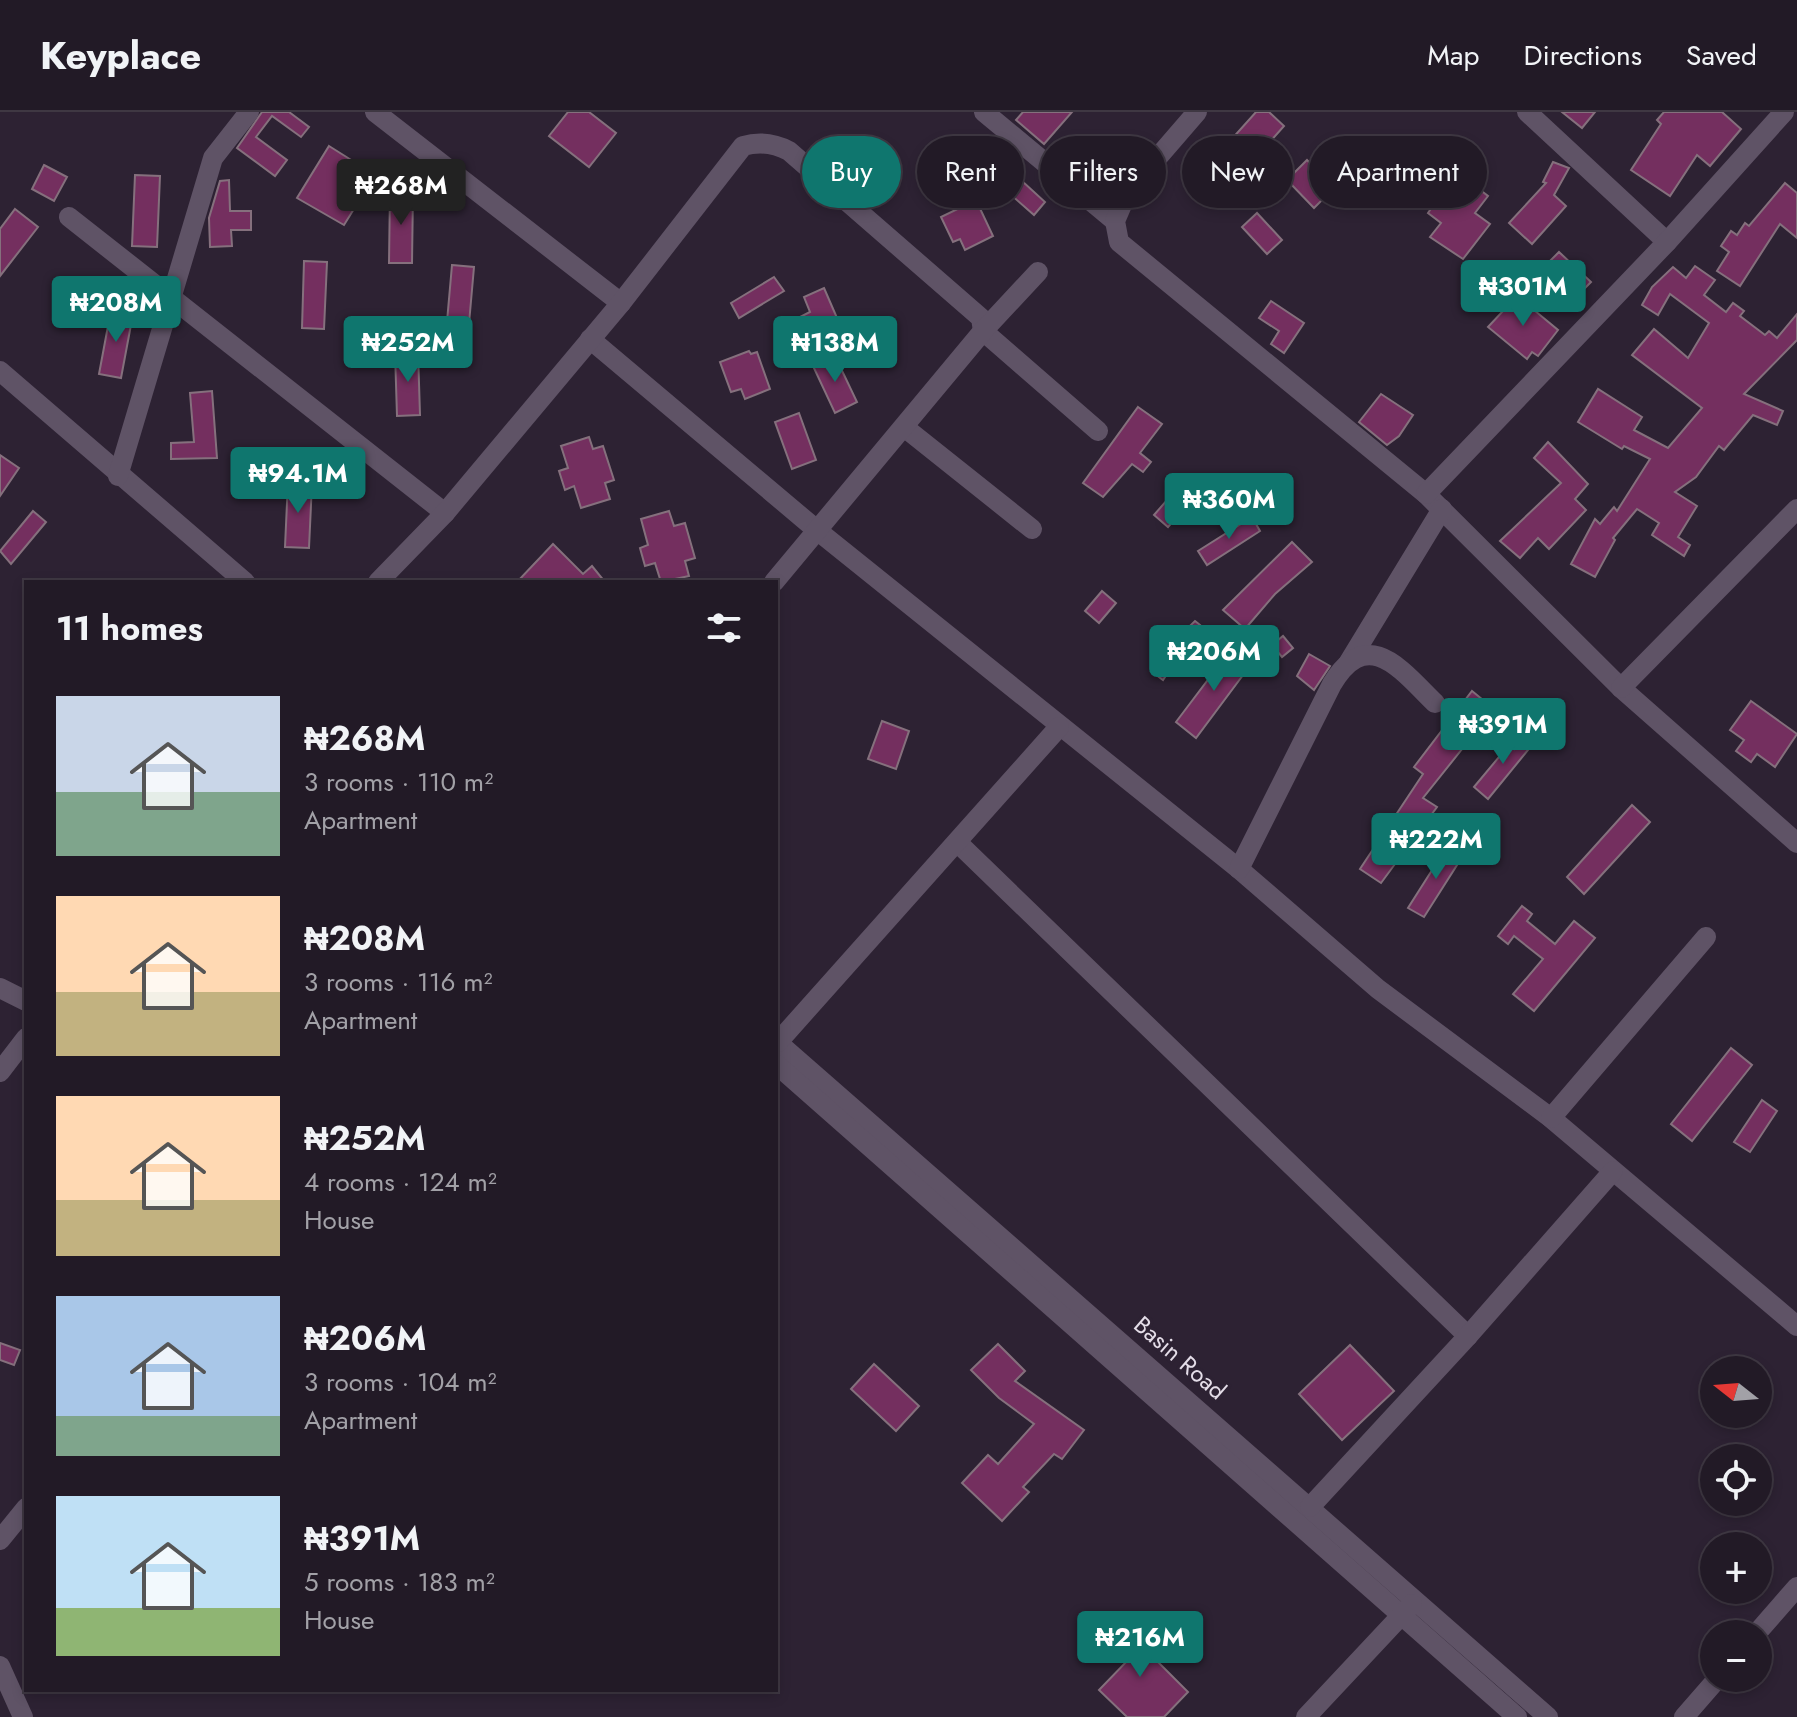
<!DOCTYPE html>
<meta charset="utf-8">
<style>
:root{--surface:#221a26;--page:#2e2732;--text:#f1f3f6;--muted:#a2a1a7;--line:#3f3843;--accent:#0f766e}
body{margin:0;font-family:Jost,sans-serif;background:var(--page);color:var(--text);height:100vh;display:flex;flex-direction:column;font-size:30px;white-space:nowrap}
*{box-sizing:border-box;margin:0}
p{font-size:26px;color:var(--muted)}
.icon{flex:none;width:44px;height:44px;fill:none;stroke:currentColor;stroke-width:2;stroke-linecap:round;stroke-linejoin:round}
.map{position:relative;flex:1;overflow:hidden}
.drawer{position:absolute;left:24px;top:468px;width:754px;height:1112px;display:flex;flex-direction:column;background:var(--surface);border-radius:0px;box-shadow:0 4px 12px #0003,0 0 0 2px var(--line)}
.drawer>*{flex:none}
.guide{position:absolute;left:802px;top:24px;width:760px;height:72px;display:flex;gap:16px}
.needle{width:52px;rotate:287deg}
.controls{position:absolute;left:1700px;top:1244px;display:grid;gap:16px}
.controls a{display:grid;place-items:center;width:72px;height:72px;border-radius:50%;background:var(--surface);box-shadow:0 4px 12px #0003,0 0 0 2px var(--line);font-size:40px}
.price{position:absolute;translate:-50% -68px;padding:0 18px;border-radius:8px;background:var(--accent);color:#fff;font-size:26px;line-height:52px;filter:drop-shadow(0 2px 4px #0008)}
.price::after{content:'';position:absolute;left:50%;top:48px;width:24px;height:18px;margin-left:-12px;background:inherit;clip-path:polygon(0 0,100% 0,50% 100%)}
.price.current{background:#222;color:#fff}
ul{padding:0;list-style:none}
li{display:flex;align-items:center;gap:24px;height:200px;padding:0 32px}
li span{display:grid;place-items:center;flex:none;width:224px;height:160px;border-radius:0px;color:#555}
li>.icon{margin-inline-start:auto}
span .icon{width:96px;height:96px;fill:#fffc;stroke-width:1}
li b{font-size:34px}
h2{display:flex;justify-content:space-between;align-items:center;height:96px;padding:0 32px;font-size:34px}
.tag{padding:0 28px;border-radius:36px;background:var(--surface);box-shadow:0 4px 12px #0003,0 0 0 2px var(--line);font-size:28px;line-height:72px}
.tag.current{background:var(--accent);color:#fff}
header{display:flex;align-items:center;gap:48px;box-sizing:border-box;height:112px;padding:0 40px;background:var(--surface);border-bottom:2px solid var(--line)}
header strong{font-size:38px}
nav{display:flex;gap:44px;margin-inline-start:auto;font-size:28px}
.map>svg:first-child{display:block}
.building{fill:#742f5f;stroke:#85707d;stroke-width:2}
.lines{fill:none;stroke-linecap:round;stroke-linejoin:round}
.minor{stroke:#5f5366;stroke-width:20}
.labels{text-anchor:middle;stroke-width:6;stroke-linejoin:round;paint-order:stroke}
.street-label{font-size:24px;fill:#e4dde8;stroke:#2d2233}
</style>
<header>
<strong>Keyplace</strong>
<nav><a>Map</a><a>Directions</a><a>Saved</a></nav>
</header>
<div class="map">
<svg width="1797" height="1605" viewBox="0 0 1797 1605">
<rect width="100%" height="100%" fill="#2d2233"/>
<g class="building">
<polygon points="262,0 289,0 309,15 301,25 272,4 256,25 287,48 275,64 237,36"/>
<polygon points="568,0 589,0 616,21 589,55 549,24"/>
<polygon points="1023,0 1072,0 1044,32 1016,8"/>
<polygon points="1256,0 1269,0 1284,14 1252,50 1230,29"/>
<polygon points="1562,0 1595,0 1582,16"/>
<polygon points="1664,0 1722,0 1741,17 1710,54 1697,43 1670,84 1631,58 1661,12 1657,8"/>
<polygon points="329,34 375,63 344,113 297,86"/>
<polygon points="1307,48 1327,69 1317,79 1324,86 1314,96 1287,68"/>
<polygon points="1553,50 1569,56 1554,83 1566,94 1532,132 1509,111 1546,71 1543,70"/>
<polygon points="44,53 67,65 54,89 32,77"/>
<polygon points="1453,57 1488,84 1475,101 1490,112 1463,147 1430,125 1441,111 1428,101 1437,88 1432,84"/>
<polygon points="135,63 160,64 157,135 132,134"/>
<polygon points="229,68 230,99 251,99 251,118 231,118 232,134 210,135 209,106 220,69"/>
<polygon points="1022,69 1045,90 1034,103 1010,82"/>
<polygon points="1785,71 1797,81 1797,126 1780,112 1740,174 1717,159 1729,140 1721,134 1731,119 1737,123 1745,111 1749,114"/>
<polygon points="390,79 413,79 412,151 389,151"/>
<polygon points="976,88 993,124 965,138 960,127 953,130 941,105"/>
<polygon points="15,97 38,115 0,164 0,117"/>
<polygon points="1257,101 1282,128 1267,142 1242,115"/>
<polygon points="1559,140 1591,170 1583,178 1573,169 1558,185 1536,164 1548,152 1556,154 1550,149"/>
<polygon points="304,149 327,150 324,217 302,216"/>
<polygon points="452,153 474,155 468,223 446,221"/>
<polygon points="1695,154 1715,168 1704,183 1726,200 1733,191 1744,199 1740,204 1765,223 1769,219 1777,226 1797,202 1797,228 1744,282 1783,299 1777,313 1753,303 1724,338 1719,334 1696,365 1675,380 1697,394 1678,425 1690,433 1684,444 1652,423 1659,411 1637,397 1613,426 1615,428 1595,465 1571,452 1595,407 1600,412 1614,395 1617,399 1650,347 1624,334 1622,337 1578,310 1598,277 1642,305 1634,318 1668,336 1702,296 1632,243 1654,217 1688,246 1709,211 1670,182 1658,203 1642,193 1652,175 1673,155 1686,166"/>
<polygon points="774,165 784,179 739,206 731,191"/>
<polygon points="824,176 847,229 825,238 818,222 809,226 800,205 810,200 804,185"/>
<polygon points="1517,184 1558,218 1538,244 1532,240 1527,247 1488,215"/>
<polygon points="1271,189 1304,211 1284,241 1271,232 1279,219 1259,206"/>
<polygon points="111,198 133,202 121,266 99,262"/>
<polygon points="418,239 420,303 397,304 395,240"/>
<polygon points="749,239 751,242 757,240 770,277 745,287 741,277 731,280 720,250"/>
<polygon points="835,244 857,290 835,301 813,254"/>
<polygon points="212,279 217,346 171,347 171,331 194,330 190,281"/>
<polygon points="1381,282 1413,303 1399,324 1387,333 1359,310"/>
<polygon points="1138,295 1162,312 1140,341 1151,350 1143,360 1132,352 1103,385 1083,371"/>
<polygon points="799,301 816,348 792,357 775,310"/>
<polygon points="589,325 593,337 603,334 614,368 605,371 610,387 581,396 574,374 565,378 559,359 568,356 561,334"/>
<polygon points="1548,330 1588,372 1575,387 1586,398 1549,437 1538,426 1520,446 1500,429 1561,371 1534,346"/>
<polygon points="0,343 19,356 0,384"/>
<polygon points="1189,363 1203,375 1168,415 1154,403"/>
<polygon points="288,369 312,371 309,436 285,435"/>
<polygon points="33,399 46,410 11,452 0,439"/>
<polygon points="669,399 674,414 685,411 695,446 685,449 689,464 661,470 655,451 645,454 640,436 648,433 641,407"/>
<polygon points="1252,405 1260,419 1207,453 1198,439"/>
<polygon points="1292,430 1312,450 1275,482 1245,517 1223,498"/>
<polygon points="553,432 583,462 592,454 605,470 517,470"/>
<polygon points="1102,479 1116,491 1099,511 1085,499"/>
<polygon points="1195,509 1200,513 1163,568 1151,559 1165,538"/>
<polygon points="1283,524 1293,536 1282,545 1272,533"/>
<polygon points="1232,536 1252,551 1196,626 1176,610"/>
<polygon points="1309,542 1330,554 1314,578 1297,564"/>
<polygon points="1472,579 1494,597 1423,686 1437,695 1381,771 1360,757 1423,662 1414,655"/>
<polygon points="1751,589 1797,622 1775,655 1757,642 1751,650 1736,639 1744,628 1730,618"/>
<polygon points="882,609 909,619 896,657 868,647"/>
<polygon points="1521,620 1533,626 1528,638 1488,687 1474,675 1509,633 1514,637"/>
<polygon points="1632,693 1650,710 1584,782 1567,765"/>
<polygon points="1448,733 1464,742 1424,805 1408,796"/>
<polygon points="1522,794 1532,802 1527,809 1555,832 1574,809 1595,826 1534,899 1513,882 1543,847 1514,824 1508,832 1498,824"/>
<polygon points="1731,936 1752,953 1692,1029 1671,1012"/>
<polygon points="1762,988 1777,999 1750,1040 1734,1030"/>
<polygon points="0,1231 20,1238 14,1253 0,1248"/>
<polygon points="998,1232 1025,1259 1015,1269 1084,1318 1062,1347 1054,1342 1023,1375 1029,1380 1002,1409 962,1371 988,1343 998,1352 1034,1312 999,1286 971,1258"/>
<polygon points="1350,1233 1394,1279 1342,1328 1299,1282"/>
<polygon points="874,1252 919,1294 896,1319 851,1277"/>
<polygon points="1111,1503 1188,1580 1164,1605 1127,1605 1099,1578 1130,1546 1100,1514"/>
</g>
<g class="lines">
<g class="minor">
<polyline points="375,0 621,191"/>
<polyline points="984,0 1115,109"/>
<polyline points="1197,0 1127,81 1115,109 1119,130 1426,382 1621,576 1797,731"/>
<polyline points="1527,0 1667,130"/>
<polyline points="69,105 445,401"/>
<polyline points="590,227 818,419 1239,757 1378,877 1551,1006 1797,1214"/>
<polyline points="0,259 245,470"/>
<polyline points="904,315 1032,417"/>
<polyline points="118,364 213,46 249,0"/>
<polyline points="1426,382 1667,130 1784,0"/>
<path d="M378 470 445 401 621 191 743 34C760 29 774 31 789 39L981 206 983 219 1098 319"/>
<polyline points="774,470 983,219 1038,160"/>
<polyline points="1349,550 1442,397"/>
<polyline points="1621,576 1797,397"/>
<polyline points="957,730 1468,1224"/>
<path d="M1239 757 1332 572C1368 512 1402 559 1435 591"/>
<polyline points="0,876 26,889"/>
<polyline points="776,929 1548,1605"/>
<polyline points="778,930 1059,615"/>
<polyline points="776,952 1517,1605"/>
<polyline points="0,960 26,926"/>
<polyline points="1551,1006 1706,825"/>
<polyline points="1310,1395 1468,1224 1613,1059"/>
<polyline points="0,1428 26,1396"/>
<polyline points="1756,1522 1797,1475"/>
<polyline points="0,1554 23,1605"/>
<polyline points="1306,1605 1412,1492"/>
<polyline points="1684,1605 1718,1566"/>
</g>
</g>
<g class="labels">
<g class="street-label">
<text transform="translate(1180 1246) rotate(41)" y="8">Basin Road</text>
</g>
</g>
</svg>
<div class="controls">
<a><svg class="needle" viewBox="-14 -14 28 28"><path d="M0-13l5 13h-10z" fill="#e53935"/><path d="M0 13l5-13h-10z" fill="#a2a1a7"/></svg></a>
<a><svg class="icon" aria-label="locate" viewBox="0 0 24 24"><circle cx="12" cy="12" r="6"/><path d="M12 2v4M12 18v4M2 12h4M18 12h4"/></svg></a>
<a>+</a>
<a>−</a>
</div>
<b class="price current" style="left:401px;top:115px">₦268M</b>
<b class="price" style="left:1523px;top:216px">₦301M</b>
<b class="price" style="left:116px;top:232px">₦208M</b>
<b class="price" style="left:408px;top:272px">₦252M</b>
<b class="price" style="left:835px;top:272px">₦138M</b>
<b class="price" style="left:298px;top:403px">₦94.1M</b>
<b class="price" style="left:1229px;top:429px">₦360M</b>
<b class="price" style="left:1214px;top:581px">₦206M</b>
<b class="price" style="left:1503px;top:654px">₦391M</b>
<b class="price" style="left:1436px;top:769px">₦222M</b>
<b class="price" style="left:1140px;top:1567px">₦216M</b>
<div class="guide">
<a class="tag current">Buy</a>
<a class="tag">Rent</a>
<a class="tag">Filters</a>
<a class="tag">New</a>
<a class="tag">Apartment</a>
</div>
<section class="drawer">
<h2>11 homes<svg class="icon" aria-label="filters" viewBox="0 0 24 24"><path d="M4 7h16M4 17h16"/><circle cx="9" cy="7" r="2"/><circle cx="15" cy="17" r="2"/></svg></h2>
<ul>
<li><span style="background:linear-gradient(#c9d6e8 60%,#7fa58c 0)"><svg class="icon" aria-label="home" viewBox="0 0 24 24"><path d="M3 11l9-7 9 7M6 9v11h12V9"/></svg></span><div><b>₦268M</b><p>3 rooms · 110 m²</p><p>Apartment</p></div></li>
<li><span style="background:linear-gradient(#ffd9b3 60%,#c2b280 0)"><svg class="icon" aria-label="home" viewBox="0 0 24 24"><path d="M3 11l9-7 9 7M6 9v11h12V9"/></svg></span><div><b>₦208M</b><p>3 rooms · 116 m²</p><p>Apartment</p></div></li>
<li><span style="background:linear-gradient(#ffd9b3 65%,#c2b280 0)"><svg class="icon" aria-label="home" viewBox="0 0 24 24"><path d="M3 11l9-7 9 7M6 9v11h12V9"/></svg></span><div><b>₦252M</b><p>4 rooms · 124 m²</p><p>House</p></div></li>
<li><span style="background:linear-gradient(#a9c7e8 75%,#7fa58c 0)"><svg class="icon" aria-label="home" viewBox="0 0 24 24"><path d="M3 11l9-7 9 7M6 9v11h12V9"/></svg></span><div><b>₦206M</b><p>3 rooms · 104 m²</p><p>Apartment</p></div></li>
<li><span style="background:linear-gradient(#bfe0f5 70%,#8fb573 0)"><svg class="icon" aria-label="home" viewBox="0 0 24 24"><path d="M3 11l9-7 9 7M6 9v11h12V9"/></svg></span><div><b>₦391M</b><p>5 rooms · 183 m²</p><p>House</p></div></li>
</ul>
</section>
</div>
